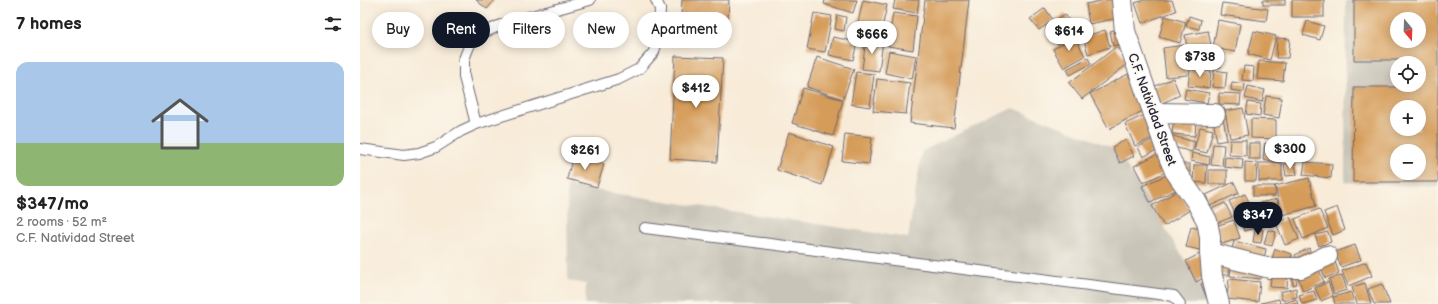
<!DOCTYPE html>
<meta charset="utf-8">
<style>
:root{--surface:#fff;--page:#f2f2f2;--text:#222;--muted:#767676;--accent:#111827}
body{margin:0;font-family:"Balsamiq Sans",sans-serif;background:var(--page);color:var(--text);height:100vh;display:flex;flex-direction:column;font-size:15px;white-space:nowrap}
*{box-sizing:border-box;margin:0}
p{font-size:13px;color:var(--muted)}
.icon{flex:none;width:22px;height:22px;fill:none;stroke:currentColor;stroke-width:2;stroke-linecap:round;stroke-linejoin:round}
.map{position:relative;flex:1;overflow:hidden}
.sheet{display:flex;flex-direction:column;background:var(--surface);width:360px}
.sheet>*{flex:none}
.banner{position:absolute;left:12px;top:12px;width:380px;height:36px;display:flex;gap:8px}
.needle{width:26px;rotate:161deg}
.fabs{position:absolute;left:1030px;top:12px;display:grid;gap:8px}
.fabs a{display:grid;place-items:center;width:36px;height:36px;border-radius:50%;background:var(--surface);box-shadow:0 2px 10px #0003;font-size:20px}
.price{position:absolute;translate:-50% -34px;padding:0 9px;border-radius:14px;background:#fff;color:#222;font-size:13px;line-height:26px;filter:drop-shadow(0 1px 2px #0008)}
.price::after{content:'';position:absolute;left:50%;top:24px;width:12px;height:9px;margin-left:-6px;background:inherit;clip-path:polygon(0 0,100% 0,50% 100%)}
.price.current{background:var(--accent);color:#fff}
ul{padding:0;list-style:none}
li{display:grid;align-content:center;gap:8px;height:212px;padding:0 16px}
li span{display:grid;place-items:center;height:124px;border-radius:12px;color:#555}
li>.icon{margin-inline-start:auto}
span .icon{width:72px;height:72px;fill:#fffc;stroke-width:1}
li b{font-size:17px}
h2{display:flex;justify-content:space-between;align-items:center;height:48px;padding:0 16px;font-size:17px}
.pill{padding:0 14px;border-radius:18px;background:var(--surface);box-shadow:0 2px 10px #0003;font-size:14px;line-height:36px}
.pill.current{background:var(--accent);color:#fff}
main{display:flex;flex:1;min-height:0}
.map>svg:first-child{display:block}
.industrial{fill:#c8c4b8;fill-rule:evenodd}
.building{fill:#d59b58;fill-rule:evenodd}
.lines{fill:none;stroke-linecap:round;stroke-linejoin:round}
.service-casing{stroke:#6d6872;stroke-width:12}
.minor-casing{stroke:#6d6872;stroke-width:22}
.service{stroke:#fff;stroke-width:10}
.minor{stroke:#fff;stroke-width:20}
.labels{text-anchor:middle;stroke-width:3;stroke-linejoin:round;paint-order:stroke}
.street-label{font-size:13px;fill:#22223b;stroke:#fbf7ec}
</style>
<main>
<section class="sheet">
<h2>7 homes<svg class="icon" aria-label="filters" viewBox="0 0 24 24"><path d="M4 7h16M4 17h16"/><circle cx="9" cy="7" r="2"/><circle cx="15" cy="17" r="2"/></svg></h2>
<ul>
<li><span style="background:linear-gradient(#a9c7e8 65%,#8fb573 0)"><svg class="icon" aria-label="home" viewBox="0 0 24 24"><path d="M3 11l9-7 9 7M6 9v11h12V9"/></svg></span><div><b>$347/mo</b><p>2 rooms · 52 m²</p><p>C.F. Natividad Street</p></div></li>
</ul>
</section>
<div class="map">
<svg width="1078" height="304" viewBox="0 0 1078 304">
<rect width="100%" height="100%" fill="#fbf7ec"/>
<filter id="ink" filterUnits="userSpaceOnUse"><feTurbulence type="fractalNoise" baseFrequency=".025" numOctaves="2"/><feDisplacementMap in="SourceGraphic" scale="8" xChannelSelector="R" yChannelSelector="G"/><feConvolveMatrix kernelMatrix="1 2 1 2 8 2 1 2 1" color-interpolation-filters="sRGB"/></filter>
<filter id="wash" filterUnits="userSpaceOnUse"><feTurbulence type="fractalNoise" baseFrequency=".012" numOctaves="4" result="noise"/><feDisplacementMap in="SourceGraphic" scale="16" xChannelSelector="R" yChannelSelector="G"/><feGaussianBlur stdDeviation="0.9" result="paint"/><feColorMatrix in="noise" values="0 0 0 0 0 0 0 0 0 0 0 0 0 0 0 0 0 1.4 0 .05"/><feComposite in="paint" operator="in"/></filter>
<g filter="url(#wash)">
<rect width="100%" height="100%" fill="#f8ebd8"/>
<g class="industrial">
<path d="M986 0H1078V187L985 182ZM1037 19H1059V41H1037ZM1037 63H1059V85H1037ZM1037 107H1059V129H1037ZM1037 151H1059V173H1037Z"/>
<polygon points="653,108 756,149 852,304 225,304 226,284 208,281 207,186 548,238 562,151"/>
</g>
<g id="blocks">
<g class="building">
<polygon points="116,0 135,0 127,9"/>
<polygon points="322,0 369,0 367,36 320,33"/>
<polygon points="465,0 497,0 493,13 464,4"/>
<polygon points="503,0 527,5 520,38 496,32"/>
<polygon points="535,0 559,0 557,13 533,9"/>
<polygon points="565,0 609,0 594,128 550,123"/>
<polygon points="745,0 756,0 759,18 729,24 726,4"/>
<polygon points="784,0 812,0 816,11 782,23 775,3"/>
<rect x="903" y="0" width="22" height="5"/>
<rect x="932" y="0" width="32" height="17"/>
<path d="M994 0H1078V182H993L994 87H1052V85H1059V63H1052V60H994ZM1037 19H1059V41H1037ZM1037 107H1059V129H1037ZM1037 151H1059V173H1037Z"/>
<polygon points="862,3 908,9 906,21 860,15"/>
<polygon points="685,8 693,20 679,30 670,19"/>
<polygon points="454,13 472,16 465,52 447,49"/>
<polygon points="533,13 557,16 553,50 528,46"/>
<polygon points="705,14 716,32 698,44 686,27"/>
<polygon points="477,15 486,17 484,31 475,29"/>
<polygon points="805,16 826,22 820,43 799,37"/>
<polygon points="829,16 841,20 839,29 826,26"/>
<polygon points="858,20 880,24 875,52 853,48"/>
<polygon points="947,21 964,26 960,40 943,35"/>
<polygon points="762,28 765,43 753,46 750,31"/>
<polygon points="745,30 750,47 728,54 723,37"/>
<polygon points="848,31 852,50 828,54 825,35"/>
<polygon points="894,31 916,36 910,60 888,54"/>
<polygon points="473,37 497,42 493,60 469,55"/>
<polygon points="715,37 725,56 704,68 693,49"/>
<polygon points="917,38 930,39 928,58 916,58"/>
<polygon points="506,39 523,41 519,71 502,69"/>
<polygon points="824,45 827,75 806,77 803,48"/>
<polygon points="756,47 769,63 722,99 709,83"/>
<polygon points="529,51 556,56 552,79 525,73"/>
<polygon points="315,56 363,58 357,162 310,159"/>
<polygon points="860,56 861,67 843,68 843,57"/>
<polygon points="457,57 494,69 483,99 447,87"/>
<polygon points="728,58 731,64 710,75 707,69"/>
<polygon points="899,61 925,63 923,81 897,79"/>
<polygon points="884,66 894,67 893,81 882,80"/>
<polygon points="830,69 851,71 849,88 828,86"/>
<polygon points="854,70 867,72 865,88 852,87"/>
<polygon points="496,72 514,74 510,107 491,104"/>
<polygon points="768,74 786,109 749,129 730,94"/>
<polygon points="813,78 820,95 798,105 791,88"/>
<polygon points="517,79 550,83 546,114 513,111"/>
<polygon points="872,82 885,84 884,92 871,90"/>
<polygon points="888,86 905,90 902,102 885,98"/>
<polygon points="443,88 483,100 473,136 432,123"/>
<polygon points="826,89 849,93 847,103 824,99"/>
<polygon points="859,93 881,94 880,105 859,104"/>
<polygon points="906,96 922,98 919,118 903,115"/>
<polygon points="888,102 901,104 900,116 886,114"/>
<polygon points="883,108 888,135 870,138 865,111"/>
<polygon points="789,113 799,135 775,146 765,124"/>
<polygon points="814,116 836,118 835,136 812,134"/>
<polygon points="863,117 867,140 857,142 853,119"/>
<polygon points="891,119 916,120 916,139 891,138"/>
<polygon points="840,127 853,130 847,153 834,150"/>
<polygon points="429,132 474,147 462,185 417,170"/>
<polygon points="485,134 512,137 509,164 482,161"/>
<polygon points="813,136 835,142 832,152 810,146"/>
<polygon points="796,138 801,148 783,157 778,147"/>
<polygon points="766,140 774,156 760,163 752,147"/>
<polygon points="870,140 886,140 886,156 869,155"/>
<rect x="889" y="143" width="11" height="16"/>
<polygon points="905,143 921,145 919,162 903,160"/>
<polygon points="853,144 864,145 862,166 851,165"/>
<polygon points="801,152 810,170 783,183 774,166"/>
<polygon points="832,153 850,157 849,165 831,161"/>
<polygon points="213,156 244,164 237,187 207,179"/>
<polygon points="865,157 883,159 882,169 864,167"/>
<polygon points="885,162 897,163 896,181 885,181"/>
<polygon points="945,162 972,164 971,178 943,175"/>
<rect x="899" y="163" width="23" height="18"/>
<polygon points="935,163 937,175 926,176 924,164"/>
<rect x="822" y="164" width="8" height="10"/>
<polygon points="834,165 847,165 846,183 833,182"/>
<rect x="849" y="170" width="18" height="14"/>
<polygon points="811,173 818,189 790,202 782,186"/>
<polygon points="949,178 956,206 922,215 915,186"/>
<polygon points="874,182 879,193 850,206 846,195"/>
<rect x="893" y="186" width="22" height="10"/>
<polygon points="818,190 830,210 804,226 792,206"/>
<polygon points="885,194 893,210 877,218 869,201"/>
<polygon points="917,199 920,212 903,216 900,203"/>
<polygon points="865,203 872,217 852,225 846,211"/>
<polygon points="977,207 985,230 973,235 964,212"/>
<polygon points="959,209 968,228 943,239 935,219"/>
<polygon points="900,214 903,226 884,231 881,220"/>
<polygon points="930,217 939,239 925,245 916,223"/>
<polygon points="874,220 880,238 862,244 856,226"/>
<polygon points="831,227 845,230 840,250 826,247"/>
<polygon points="895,229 903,230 901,243 893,242"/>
<polygon points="908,230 916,232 912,246 904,244"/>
<polygon points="968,232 971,242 959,246 955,235"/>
<polygon points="874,241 906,249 903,264 870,256"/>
<polygon points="995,245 1001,260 981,267 975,252"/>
<polygon points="949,248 954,261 941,267 935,255"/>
<polygon points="915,249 932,254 929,267 911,262"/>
<polygon points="841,253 851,274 836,282 826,261"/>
<polygon points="973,256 979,273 965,278 959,262"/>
<polygon points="856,259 869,259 869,275 857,275"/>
<polygon points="1006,262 1012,276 988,286 982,271"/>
<polygon points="871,265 902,268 901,279 870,276"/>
<polygon points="957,265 964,282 943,291 936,273"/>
<polygon points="912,269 928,270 927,288 910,287"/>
<polygon points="934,270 937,284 933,285 930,271"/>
<polygon points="982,275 987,290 974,294 969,279"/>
<polygon points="869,279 900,282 898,302 867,299"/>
<polygon points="848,281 854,296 847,299 841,284"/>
<polygon points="968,282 973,296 961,301 955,288"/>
<polygon points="1005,283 1011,304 997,304 992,287"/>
<polygon points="1022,284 1030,304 1014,304 1008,289"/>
<polygon points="936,288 937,297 922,300 920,292"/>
<polygon points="954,291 957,300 942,304 939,295"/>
<polygon points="991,292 994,304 975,304 973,297"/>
<polygon points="919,299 920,304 901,304 901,303"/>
<polygon points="936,299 938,304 921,304"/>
</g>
</g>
</g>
<g filter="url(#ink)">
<use href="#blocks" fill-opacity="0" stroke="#6d6872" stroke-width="1"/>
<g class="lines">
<defs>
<g id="service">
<polyline points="116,124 104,77 104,59 110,44 121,34 143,24 230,0"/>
<polyline points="0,149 44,155 59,153 76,147 101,131 116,124 259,79 279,69 294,52 299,34 300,9 296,0"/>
<polyline points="285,228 814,296 820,304"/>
</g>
<g id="minor">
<polyline points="762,0 765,31 807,152 815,171 836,201 847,221 850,237 850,253 852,276 859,304"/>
<polyline points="794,113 855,114"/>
<polyline points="850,253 910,268 941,268 967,256"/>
</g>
</defs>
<use href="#service" class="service-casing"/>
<use href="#minor" class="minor-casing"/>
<use href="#service" class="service"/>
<use href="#minor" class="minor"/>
</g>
</g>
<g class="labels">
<g class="street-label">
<text transform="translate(793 109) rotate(70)" y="5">C.F. Natividad Street</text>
</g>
</g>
</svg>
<div class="fabs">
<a><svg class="needle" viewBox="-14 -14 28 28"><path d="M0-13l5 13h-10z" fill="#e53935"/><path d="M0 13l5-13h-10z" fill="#767676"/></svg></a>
<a><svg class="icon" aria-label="locate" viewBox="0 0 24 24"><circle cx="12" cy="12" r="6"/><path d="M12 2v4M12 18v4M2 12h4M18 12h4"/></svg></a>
<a>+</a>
<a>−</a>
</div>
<b class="price" style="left:709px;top:52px">$614</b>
<b class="price" style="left:512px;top:55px">$666</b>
<b class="price" style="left:840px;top:78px">$738</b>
<b class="price" style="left:336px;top:109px">$412</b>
<b class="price" style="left:930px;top:170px">$300</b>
<b class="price" style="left:225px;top:171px">$261</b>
<b class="price current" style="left:898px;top:236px">$347</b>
<div class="banner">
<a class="pill">Buy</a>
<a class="pill current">Rent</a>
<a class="pill">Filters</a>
<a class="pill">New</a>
<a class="pill">Apartment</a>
</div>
</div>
</main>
